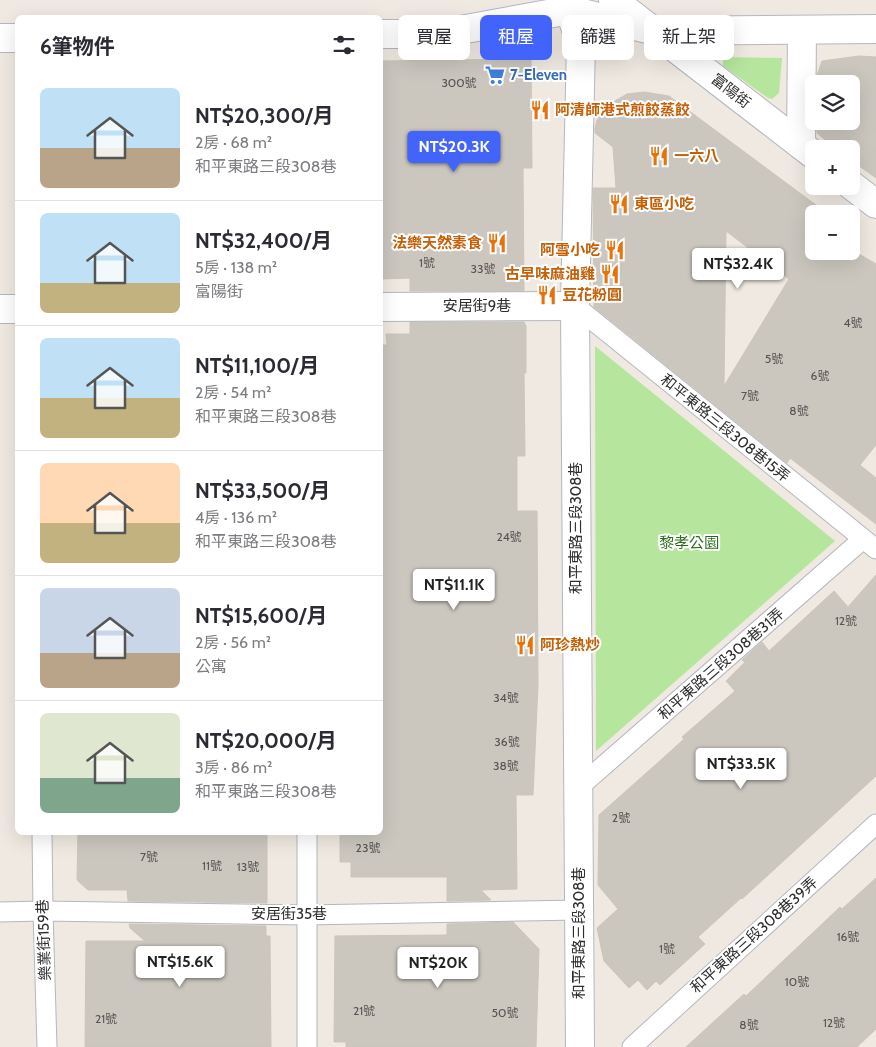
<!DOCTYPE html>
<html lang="zh-TW">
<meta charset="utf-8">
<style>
:root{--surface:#fff;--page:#f2f2f3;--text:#2b2b33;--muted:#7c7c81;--line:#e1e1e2;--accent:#4264fb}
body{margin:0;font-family:Cabin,"Noto Sans TC",sans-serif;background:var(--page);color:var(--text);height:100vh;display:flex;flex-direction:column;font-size:19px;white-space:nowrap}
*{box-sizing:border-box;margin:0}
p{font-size:16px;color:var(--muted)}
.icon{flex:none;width:28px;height:28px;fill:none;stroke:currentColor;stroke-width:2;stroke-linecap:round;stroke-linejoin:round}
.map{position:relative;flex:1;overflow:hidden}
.drawer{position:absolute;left:15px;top:15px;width:368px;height:820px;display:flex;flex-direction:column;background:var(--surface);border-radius:8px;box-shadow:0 5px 20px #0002}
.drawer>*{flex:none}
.top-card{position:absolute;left:398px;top:15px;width:402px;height:45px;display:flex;gap:10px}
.tools{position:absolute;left:805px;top:75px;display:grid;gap:10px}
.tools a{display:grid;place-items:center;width:55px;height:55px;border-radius:8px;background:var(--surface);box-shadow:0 5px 20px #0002;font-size:25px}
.price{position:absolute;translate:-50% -42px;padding:0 11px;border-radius:5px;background:#fff;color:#222;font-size:16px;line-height:32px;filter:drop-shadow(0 1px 2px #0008)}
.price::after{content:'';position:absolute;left:50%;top:30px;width:15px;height:11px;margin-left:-8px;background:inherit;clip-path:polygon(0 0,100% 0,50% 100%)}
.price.current{background:var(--accent);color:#fff}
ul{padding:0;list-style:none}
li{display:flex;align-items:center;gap:15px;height:125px;padding:0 25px}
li+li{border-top:1px solid var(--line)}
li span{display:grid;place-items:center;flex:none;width:140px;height:100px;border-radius:8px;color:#555}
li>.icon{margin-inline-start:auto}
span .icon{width:60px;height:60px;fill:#fffc;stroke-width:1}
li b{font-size:21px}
h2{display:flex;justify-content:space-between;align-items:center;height:60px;padding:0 25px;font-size:21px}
.pill{padding:0 18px;border-radius:8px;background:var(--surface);box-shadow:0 5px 20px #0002;font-size:18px;line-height:45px}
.pill.current{background:var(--accent);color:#fff}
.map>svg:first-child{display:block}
.green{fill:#b6e59e}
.building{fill:#cbc7bf;stroke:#cbc5ba;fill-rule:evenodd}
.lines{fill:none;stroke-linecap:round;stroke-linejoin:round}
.service-casing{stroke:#b4b7c1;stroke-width:21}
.minor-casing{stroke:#b4b7c1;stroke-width:30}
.secondary-casing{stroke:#b4b7c1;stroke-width:30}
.service{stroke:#fff;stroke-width:19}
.minor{stroke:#fff;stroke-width:28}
.secondary{stroke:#fff;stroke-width:28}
.labels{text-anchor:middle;stroke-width:4;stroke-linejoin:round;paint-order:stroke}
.number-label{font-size:12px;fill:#555452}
.shop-label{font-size:15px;font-weight:bold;fill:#366cbe;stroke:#fff;text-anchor:start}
.street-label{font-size:15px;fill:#2e2e2e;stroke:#fff}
.food-label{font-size:15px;font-weight:bold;fill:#c56008;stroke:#fff;text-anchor:start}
.park-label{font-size:15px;fill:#2c6e1b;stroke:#fff}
</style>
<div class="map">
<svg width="876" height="1047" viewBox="0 0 876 1047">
<rect width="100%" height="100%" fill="#efe9e1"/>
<g class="green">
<polygon points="723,57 782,58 779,93 772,99 768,98 723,66"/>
<polygon points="595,346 835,541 596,751"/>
</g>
<g class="building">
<polygon points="859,56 876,57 876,178 851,160 851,149 836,149 817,133 817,121 851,121 851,84 817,84 817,76 822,61"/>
<polygon points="531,59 532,168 523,168 524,291 410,291 410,278 380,279 380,61"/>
<path d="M644 92 669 96 824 211 822 214H814V251H851V241L856 244 852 250 876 264V445L860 465 876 478V524L790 458 787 463 594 307 593 188H616L613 147 595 133V128L597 120 608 105 627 94ZM726 231 789 279 724 386Z"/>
<polygon points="410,322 524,322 526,326 526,373 524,373 525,456 517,456 517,511 537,511 538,685 533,795 516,795 517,889 481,890 491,900 447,901 447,877 351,877 351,862 340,862 340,832 380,832 380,345 387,345 386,334 410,334"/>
<polygon points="876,575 876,776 742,899 741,898 698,937 705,944 660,985 656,981 647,990 638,980 629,988 604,961 597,928 618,909 598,885 599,815 662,759 684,739 682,737 735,691 726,681 745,662 742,660 762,642 769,651 834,591 848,607"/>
<polygon points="78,832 267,832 267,903 128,901 127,890 88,890 77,880"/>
<polygon points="876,878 876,1029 857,1047 686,1047 744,994 746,996 840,907 842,909"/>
<polygon points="513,922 539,949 536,1047 346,1047 346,1042 334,1042 335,936 447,935 447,924"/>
<polygon points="129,924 266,926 266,936 270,936 271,1047 85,1047 86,941 145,941 130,928"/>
</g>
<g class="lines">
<defs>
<g id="service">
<polyline points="575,306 876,549"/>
<polyline points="578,788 863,539"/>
<polyline points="42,832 43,911 47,1047"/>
<polyline points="0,912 43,911 306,915 579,910"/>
<polyline points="307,1047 307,832"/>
<polyline points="632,1047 876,824"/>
</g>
<g id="minor">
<polyline points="566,0 581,44 575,306 580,1047"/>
<polyline points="613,0 814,155"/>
<polyline points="801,145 802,30"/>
<polyline points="851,185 876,204"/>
<polyline points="380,307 575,306"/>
<polyline points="0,309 18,309"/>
</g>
<g id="secondary">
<polyline points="380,34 438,34 570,10 655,31 876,29"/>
<polyline points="0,38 18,38"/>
</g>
</defs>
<use href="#service" class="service-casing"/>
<use href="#minor" class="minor-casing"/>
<use href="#secondary" class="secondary-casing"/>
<use href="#service" class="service"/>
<use href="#minor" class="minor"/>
<use href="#secondary" class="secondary"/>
</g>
<defs>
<symbol id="supermarket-bare" viewBox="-9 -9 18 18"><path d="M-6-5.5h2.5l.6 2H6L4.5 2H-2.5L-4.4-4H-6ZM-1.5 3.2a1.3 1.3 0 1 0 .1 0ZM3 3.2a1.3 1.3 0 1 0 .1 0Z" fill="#3f7fe0" stroke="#fff" stroke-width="2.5" paint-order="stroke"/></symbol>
<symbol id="restaurant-bare" viewBox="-9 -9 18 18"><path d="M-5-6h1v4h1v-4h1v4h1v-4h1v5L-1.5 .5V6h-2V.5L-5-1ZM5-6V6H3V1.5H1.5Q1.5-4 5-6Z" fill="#e8710a" stroke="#fff" stroke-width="2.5" paint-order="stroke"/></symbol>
</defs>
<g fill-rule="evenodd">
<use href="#supermarket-bare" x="481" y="61" width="28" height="28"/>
<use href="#restaurant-bare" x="526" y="96" width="28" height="28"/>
<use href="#restaurant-bare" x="645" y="142" width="28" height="28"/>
<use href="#restaurant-bare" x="605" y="190" width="28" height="28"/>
<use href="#restaurant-bare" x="483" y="229" width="28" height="28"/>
<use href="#restaurant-bare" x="601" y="236" width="28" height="28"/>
<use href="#restaurant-bare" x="596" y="260" width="28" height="28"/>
<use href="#restaurant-bare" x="533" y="281" width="28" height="28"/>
<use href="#restaurant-bare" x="511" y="631" width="28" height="28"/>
</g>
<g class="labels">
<g class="number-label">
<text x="459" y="87">300號</text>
<text x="427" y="267">1號</text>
<text x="483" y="273">33號</text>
<text x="853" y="327">4號</text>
<text x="774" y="363">5號</text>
<text x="820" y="380">6號</text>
<text x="750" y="400">7號</text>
<text x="799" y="415">8號</text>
<text x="509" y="541">24號</text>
<text x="846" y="625">12號</text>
<text x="506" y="702">34號</text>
<text x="507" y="746">36號</text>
<text x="506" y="770">38號</text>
<text x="621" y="822">2號</text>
<text x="368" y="852">23號</text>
<text x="149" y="861">7號</text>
<text x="212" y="870">11號</text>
<text x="248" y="871">13號</text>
<text x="848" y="941">16號</text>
<text x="667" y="953">1號</text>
<text x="797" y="986">10號</text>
<text x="364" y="1015">21號</text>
<text x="505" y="1017">50號</text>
<text x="106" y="1023">21號</text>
<text x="834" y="1027">12號</text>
<text x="749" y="1029">8號</text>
</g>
<g class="shop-label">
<text x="510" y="80">7-Eleven</text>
</g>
<g class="street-label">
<text transform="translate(731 91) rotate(38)" y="5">富陽街</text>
<text x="477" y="311">安居街9巷</text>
<text transform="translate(725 428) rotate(39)" y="5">和平東路三段308巷15弄</text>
<text transform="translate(576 528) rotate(-90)" y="5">和平東路三段308巷</text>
<text transform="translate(721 664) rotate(-41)" y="5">和平東路三段308巷31弄</text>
<text x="289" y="919">安居街35巷</text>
<text transform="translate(579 933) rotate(-90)" y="5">和平東路三段308巷</text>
<text transform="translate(754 935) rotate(-42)" y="5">和平東路三段308巷39弄</text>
<text transform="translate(44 940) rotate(-92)" y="5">樂業街159巷</text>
</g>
<g class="food-label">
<text x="555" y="115">阿清師港式煎餃蒸餃</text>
<text x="674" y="161">一六八</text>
<text x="634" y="209">東區小吃</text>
<text x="482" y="248" text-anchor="end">法樂天然素食</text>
<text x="600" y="255" text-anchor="end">阿雪小吃</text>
<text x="595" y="279" text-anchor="end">古早味麻油雞</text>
<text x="562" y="300">豆花粉圓</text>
<text x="540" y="650">阿珍熱炒</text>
</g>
<g class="park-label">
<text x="689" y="548">黎孝公園</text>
</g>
</g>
</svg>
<div class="tools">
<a><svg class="icon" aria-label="layers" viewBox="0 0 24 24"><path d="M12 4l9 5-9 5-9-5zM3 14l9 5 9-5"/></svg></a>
<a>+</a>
<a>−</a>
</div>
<b class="price current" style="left:454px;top:173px">NT$20.3K</b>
<b class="price" style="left:738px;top:290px">NT$32.4K</b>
<b class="price" style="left:454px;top:611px">NT$11.1K</b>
<b class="price" style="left:741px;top:790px">NT$33.5K</b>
<b class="price" style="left:180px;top:988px">NT$15.6K</b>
<b class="price" style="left:438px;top:989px">NT$20K</b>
<div class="top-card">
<a class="pill">買屋</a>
<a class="pill current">租屋</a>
<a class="pill">篩選</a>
<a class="pill">新上架</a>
</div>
<section class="drawer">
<h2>6筆物件<svg class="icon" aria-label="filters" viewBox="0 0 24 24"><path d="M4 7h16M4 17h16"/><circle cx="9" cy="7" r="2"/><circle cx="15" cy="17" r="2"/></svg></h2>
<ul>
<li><span style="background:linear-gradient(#bfe0f5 60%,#b9a48a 0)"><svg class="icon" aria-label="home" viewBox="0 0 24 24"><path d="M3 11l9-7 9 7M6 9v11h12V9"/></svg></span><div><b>NT$20,300/月</b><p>2房 · 68 m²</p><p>和平東路三段308巷</p></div></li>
<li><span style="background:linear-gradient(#bfe0f5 70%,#c2b280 0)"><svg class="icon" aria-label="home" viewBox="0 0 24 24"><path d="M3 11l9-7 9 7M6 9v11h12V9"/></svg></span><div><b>NT$32,400/月</b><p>5房 · 138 m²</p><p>富陽街</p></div></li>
<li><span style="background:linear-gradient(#bfe0f5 60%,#c2b280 0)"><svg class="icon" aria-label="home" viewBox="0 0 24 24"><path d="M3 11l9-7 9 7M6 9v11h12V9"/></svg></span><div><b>NT$11,100/月</b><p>2房 · 54 m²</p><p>和平東路三段308巷</p></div></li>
<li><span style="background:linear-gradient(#ffd9b3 60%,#c2b280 0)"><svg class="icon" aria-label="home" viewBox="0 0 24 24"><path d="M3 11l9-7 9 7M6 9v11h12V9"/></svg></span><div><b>NT$33,500/月</b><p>4房 · 136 m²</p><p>和平東路三段308巷</p></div></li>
<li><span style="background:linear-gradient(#c9d6e8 65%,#b9a48a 0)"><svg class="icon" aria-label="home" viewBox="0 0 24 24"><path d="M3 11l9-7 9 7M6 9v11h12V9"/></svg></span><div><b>NT$15,600/月</b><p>2房 · 56 m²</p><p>公寓</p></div></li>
<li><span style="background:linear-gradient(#dfe7d0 65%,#7fa58c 0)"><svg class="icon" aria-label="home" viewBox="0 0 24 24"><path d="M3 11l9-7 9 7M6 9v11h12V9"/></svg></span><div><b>NT$20,000/月</b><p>3房 · 86 m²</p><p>和平東路三段308巷</p></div></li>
</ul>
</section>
</div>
